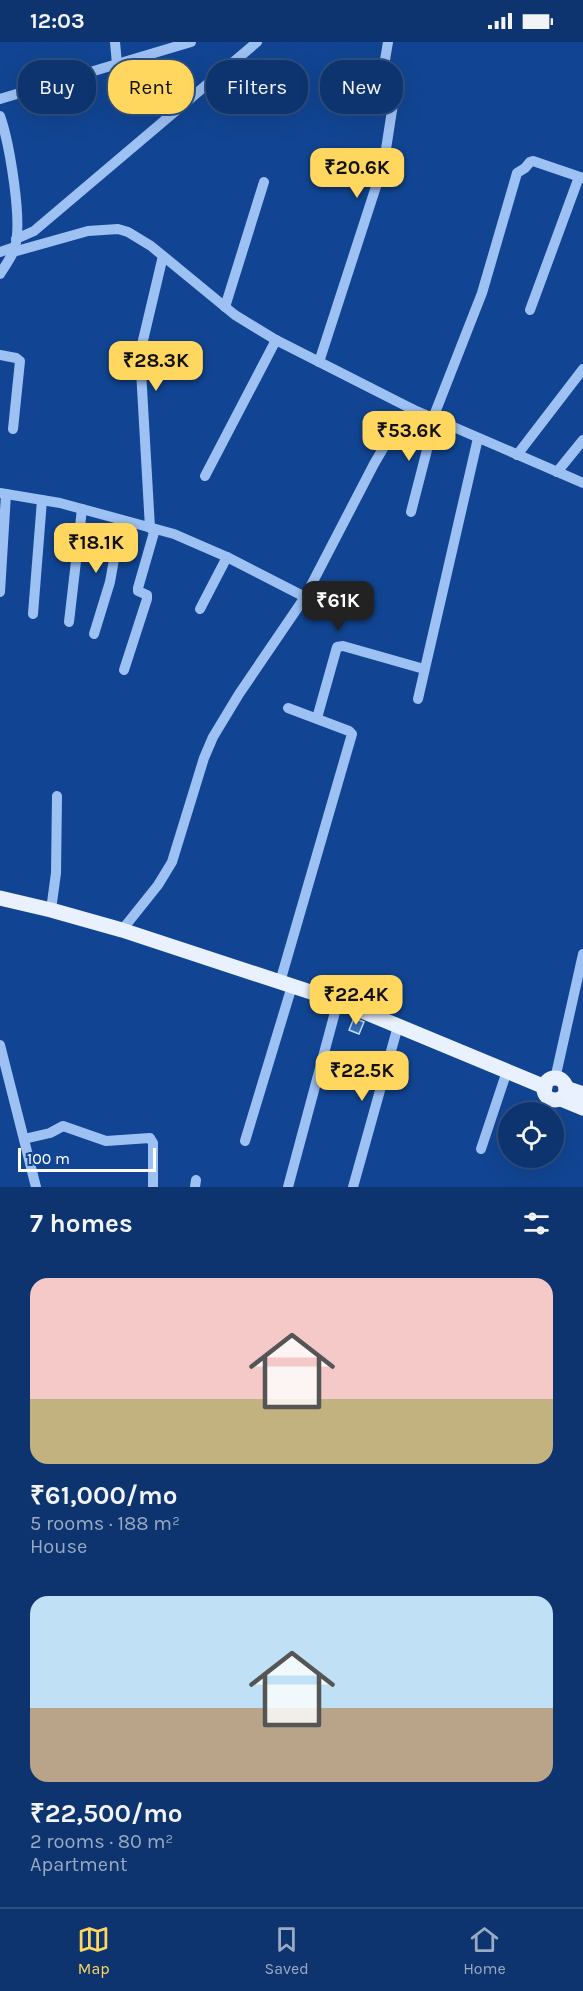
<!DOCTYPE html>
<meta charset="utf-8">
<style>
:root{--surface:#0d346e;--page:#1b3f76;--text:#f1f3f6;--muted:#9aaac2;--line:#2d4f81;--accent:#ffd75f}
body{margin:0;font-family:Karla,sans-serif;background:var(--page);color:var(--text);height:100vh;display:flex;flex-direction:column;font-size:22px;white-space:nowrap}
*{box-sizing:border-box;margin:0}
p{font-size:20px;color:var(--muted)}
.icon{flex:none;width:33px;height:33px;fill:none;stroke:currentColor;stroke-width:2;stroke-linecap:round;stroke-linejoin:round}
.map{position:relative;height:1145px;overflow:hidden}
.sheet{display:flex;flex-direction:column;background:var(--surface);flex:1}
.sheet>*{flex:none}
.top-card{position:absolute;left:18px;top:18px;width:548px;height:54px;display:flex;gap:12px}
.tools{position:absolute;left:498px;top:1060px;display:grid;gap:12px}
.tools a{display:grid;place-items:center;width:66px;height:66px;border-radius:50%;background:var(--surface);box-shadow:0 6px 24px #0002,0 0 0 2px var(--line);font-size:30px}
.scale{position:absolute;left:18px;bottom:15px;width:138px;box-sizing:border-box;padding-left:6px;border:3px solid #fff;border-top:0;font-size:16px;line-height:21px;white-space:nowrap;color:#fff;-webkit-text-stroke:4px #114593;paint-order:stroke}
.price{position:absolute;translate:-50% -51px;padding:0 14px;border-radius:12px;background:var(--accent);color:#111;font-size:20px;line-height:39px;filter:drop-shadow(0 2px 3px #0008)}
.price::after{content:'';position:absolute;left:50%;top:36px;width:18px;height:14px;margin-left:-9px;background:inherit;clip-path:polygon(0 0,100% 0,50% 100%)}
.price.current{background:#222;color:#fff}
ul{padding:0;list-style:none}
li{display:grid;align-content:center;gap:12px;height:318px;padding:0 30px}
li span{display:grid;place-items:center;height:186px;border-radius:18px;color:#555}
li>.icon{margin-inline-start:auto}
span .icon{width:108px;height:108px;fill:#fffc;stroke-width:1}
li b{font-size:26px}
h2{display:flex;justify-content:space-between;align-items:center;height:72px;padding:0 30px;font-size:26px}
.chip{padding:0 21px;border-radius:24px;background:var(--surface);box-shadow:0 6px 24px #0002,0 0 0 2px var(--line);font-size:21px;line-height:54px}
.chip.current{background:var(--accent);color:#111}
.status{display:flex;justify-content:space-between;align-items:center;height:42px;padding:0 30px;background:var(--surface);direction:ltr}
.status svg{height:16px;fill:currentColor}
.tabs{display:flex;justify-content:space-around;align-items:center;height:84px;border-top:2px solid var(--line);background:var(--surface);font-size:16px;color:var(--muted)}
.tabs a{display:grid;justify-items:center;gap:3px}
.tabs .current{color:var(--accent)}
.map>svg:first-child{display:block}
.building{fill:#396fbb;stroke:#c5ddfd;stroke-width:1.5}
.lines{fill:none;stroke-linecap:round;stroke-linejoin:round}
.minor{stroke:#9ec1f3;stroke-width:10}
.major{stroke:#e9f1ff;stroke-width:15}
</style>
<div class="status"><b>12:03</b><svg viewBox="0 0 49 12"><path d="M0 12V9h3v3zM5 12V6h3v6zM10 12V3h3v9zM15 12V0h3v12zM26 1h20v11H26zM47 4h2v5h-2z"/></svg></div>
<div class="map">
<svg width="583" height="1145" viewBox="0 0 583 1145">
<rect width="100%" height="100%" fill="#114593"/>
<polygon class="building" points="354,976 364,980 359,992 349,988"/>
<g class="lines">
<g class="minor">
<polyline points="115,0 117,22"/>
<polyline points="0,57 191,0"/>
<path d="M0 74C9 100 24 183 14 208 11 216 5 224 0 232"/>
<polyline points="16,197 34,189 257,0"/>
<polyline points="0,210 15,205"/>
<polyline points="13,210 88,189 118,187 128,190 151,204 235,273 276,298 412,367 583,441"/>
<polyline points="225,265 264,140"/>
<polyline points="530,268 579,135"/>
<polyline points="0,313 16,316 20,319 13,387"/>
<polyline points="319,320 384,120 397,36 384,24 388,0"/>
<polyline points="433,376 482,251 517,131 525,126 530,120 533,119 583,136"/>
<polyline points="517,413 583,327"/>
<polyline points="557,430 583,398"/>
<polyline points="205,434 276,298"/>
<polyline points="0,451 60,461 174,492 227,515 305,555"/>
<polyline points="411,470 435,377"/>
<polyline points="150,486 140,311 163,214"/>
<polyline points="0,550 6,452"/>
<polyline points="200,567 227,515"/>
<polyline points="33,572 42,458"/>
<polyline points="69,580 82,467"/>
<polyline points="94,592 110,540 121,478"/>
<polyline points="124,628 147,557 147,553 138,549 138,546 155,487"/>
<polyline points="418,657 478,396"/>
<polyline points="317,676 337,605 343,604 424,627"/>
<polyline points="51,868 56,831 57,754"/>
<polyline points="122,888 158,843 172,820 204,716 213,695 239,652 305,555 374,422 388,398 412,367"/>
<polyline points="280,940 352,692 349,689 288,666"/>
<polyline points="0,1003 36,1145"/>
<polyline points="555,1037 583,912"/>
<polyline points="24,1097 50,1091 63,1084 106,1099 150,1096 153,1101 153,1145"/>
<polyline points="245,1099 292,944"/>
<polyline points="481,1107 507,1029"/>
<polyline points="195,1145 196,1138"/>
<polyline points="288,1145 338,959"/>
<polyline points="353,1145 398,984"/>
</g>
<g class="major">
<polyline points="0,856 51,868 122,888 338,959 545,1045"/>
<circle cx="555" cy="1047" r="11"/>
<polyline points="566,1046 583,1052"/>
<polyline points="561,1057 583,1066"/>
</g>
</g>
</svg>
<div class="tools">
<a><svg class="icon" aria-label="locate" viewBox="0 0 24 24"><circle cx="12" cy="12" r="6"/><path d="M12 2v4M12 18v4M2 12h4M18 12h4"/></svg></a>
</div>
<div class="scale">100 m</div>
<b class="price" style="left:357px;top:157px">₹20.6K</b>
<b class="price" style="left:156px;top:350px">₹28.3K</b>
<b class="price" style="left:409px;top:420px">₹53.6K</b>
<b class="price" style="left:96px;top:532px">₹18.1K</b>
<b class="price current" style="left:338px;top:590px">₹61K</b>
<b class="price" style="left:356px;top:984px">₹22.4K</b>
<b class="price" style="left:362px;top:1060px">₹22.5K</b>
<div class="top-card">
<a class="chip">Buy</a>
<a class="chip current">Rent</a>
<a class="chip">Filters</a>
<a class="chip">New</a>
</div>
</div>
<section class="sheet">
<h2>7 homes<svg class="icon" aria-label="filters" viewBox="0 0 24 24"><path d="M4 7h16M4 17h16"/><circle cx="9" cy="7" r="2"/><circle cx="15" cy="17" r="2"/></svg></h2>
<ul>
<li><span style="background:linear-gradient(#f6c9c9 65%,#c2b280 0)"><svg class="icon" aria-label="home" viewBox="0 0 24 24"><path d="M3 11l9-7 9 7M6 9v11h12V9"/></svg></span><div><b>₹61,000/mo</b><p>5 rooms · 188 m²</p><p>House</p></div></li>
<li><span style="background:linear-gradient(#bfe0f5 60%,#b9a48a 0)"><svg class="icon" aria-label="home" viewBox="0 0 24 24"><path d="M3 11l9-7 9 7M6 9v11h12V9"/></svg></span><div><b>₹22,500/mo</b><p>2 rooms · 80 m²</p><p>Apartment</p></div></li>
</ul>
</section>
<nav class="tabs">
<a class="current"><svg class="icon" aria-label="map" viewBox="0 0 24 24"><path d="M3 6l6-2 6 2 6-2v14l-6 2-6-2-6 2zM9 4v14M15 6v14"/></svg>Map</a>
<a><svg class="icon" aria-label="saved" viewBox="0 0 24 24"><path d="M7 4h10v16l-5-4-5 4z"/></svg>Saved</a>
<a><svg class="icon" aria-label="home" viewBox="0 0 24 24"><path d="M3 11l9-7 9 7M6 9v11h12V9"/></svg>Home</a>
</nav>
